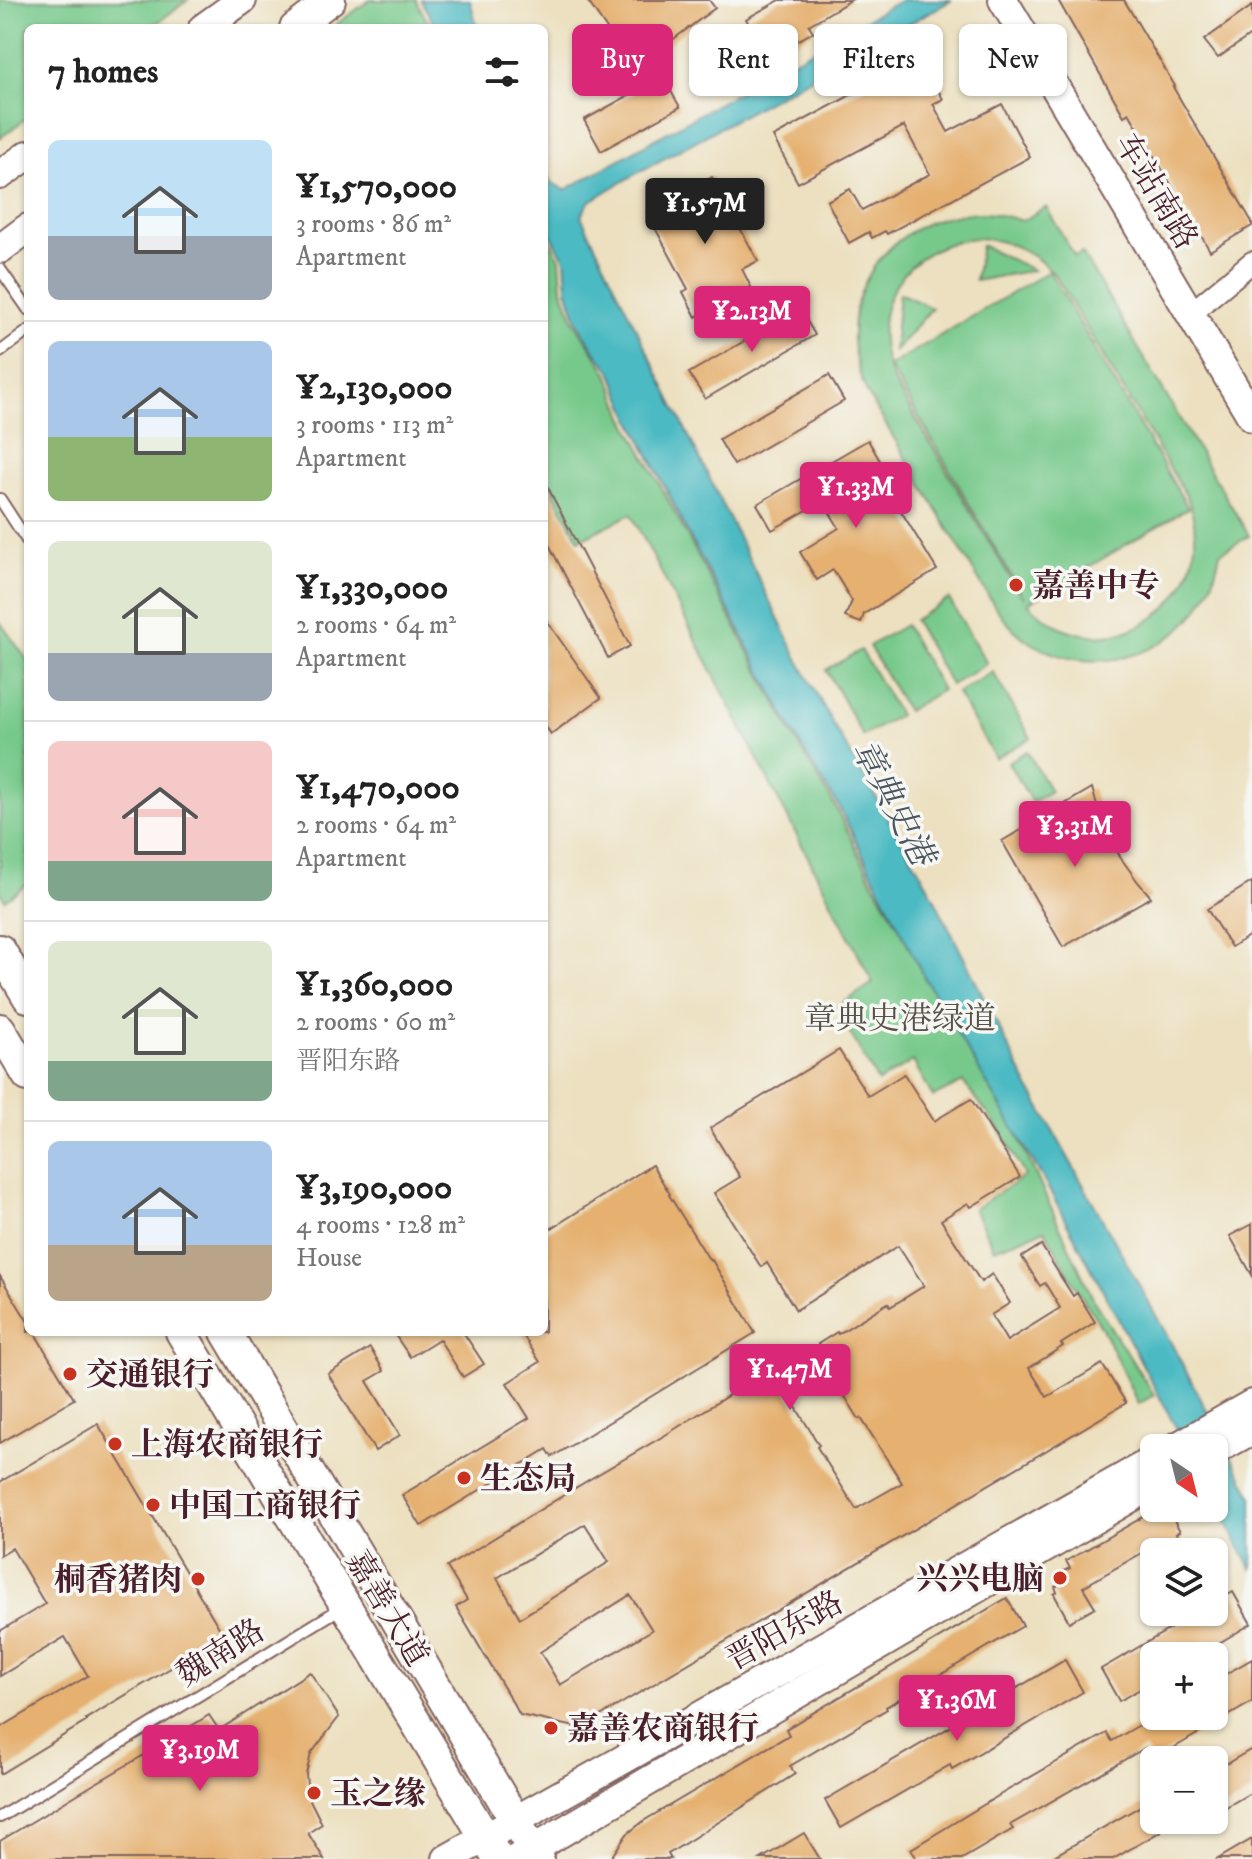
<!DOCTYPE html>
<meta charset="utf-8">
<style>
:root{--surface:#fff;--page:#f6f6f6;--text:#222;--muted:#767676;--line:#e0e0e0;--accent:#db2777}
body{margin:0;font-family:"IM FELL DW Pica","Noto Serif SC",serif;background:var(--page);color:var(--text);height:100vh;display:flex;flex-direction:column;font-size:30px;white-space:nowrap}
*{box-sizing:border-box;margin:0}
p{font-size:26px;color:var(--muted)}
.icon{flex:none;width:44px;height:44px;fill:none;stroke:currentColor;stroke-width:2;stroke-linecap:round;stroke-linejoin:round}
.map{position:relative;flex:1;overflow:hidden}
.sheet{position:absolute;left:24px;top:24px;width:524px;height:1312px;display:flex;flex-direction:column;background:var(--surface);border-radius:12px;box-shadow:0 2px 6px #0004}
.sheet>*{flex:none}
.top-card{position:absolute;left:572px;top:24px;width:560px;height:72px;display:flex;gap:16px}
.needle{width:52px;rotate:145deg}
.controls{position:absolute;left:1140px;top:1434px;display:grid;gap:16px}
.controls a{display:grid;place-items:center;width:88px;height:88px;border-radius:12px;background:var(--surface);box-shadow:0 2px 6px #0004;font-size:40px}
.price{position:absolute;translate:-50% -68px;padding:0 18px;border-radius:8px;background:var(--accent);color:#fff;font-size:26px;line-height:52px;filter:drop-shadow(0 2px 4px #0008)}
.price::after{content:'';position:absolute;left:50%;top:48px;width:24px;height:18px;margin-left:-12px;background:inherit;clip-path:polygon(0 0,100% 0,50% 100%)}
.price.on{background:#222;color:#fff}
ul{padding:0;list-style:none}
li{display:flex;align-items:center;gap:24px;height:200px;padding:0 24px}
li+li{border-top:2px solid var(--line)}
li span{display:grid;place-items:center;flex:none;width:224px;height:160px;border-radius:12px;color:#555}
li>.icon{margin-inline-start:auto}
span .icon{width:96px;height:96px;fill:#fffc;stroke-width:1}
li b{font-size:34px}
h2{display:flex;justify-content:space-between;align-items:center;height:96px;padding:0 24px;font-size:34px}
.tag{padding:0 28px;border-radius:12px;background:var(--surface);box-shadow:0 2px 6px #0004;font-size:28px;line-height:72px}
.tag.on{background:var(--accent);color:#fff}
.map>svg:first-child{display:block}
.green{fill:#77c98b;stroke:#60745b;stroke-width:2;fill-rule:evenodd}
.water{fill:#4bbac2;stroke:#4a6c76;stroke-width:2}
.building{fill:#e5b06f;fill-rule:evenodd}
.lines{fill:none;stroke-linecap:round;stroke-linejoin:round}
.lane-casing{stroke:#83635f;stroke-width:14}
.street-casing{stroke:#83635f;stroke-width:24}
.secondary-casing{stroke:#83635f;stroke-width:32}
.primary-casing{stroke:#83635f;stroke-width:34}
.lane{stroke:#fff;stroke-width:10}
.street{stroke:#fff;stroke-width:20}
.secondary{stroke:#fff;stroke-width:28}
.primary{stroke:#fff;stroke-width:30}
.poi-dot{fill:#c8321e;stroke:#f6f6f2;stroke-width:3}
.labels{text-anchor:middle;stroke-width:7;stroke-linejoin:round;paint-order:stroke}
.street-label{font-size:32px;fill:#4a1f2b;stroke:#f6f6f2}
.poi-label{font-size:32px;font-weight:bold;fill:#4a1f2b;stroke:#f6f6f2;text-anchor:start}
.park-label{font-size:32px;fill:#585248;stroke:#f6f6f2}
.water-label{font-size:34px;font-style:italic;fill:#4a5560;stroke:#f6f6f2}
</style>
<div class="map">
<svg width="1252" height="1859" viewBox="0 0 1252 1859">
<rect width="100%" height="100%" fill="#f6f6f2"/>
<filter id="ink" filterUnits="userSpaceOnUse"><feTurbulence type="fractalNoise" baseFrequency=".0125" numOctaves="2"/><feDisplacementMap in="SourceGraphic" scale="16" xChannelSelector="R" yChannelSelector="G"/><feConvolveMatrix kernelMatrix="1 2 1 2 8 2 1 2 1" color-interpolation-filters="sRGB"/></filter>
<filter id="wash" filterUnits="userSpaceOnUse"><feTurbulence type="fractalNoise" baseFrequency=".006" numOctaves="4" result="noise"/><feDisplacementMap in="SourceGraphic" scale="32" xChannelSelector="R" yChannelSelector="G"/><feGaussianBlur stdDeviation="1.8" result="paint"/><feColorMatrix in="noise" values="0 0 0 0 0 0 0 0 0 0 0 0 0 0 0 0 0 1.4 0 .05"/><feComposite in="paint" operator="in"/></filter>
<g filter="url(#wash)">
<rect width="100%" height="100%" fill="#ece0c0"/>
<g class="green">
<polygon points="0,0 188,0 150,28 28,28 28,117 0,138"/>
<polygon points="370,0 416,0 431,28 331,28"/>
<path d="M1046 207 1075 257 1082 253 1249 536 1220 553C1217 567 1214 582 1207 595 1172 660 1086 681 1025 639 1010 628 998 613 989 597L867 393C860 377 854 359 853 341 850 250 939 191 1022 221ZM980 238C1011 241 1034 252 1055 275L1187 497C1228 602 1103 683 1028 603L1188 508 1049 271 889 366 1024 598 1014 584 893 380C862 310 903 242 980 238Z"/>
<polygon points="544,230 560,259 562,289 575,323 608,374 624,417 796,741 836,808 872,880 1009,1117 1095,1303 1154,1395 1138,1404 1102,1328 1076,1287 1045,1230 994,1249 974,1209 1025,1176 1001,1131 963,1082 933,1097 913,1061 878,1082 836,1008 873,983 631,514 579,540 544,475"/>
<polygon points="981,245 1033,270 975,281"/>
<polygon points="899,293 932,308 894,352"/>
<polygon points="949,599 987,664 951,685 914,620"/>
<polygon points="0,622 28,661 28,883 5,900 0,892"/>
<polygon points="905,625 942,690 907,711 869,646"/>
<polygon points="861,650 899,715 863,736 826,670"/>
<polygon points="993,672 1031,738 995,758 957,693"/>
<polygon points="1027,751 1050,791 1032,802 1008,762"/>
</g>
<g class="water">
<polygon points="421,0 470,0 477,28 436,28"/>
<polygon points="901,0 952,0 630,177 589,202 581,216 796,655 831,721 927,884 1026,1082 1169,1339 1252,1496 1252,1570 1214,1499 1214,1448 1187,1448 1044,1180 924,977 839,807 799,743 687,531 630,417 611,371 595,351 578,323 567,289 565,260 544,222 544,169 551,182 565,190"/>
</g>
<g id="blocks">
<g class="building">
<polygon points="587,0 709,0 715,8 651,56 680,107 601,151 584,120 646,86"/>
<polygon points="780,0 851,0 809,25 813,32 786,47 778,33 759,43 746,19"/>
<polygon points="1058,0 1124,0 1175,86 1173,87 1252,222 1252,226 1210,251 1129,113 1124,116"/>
<polygon points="1252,6 1252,34 1218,58 1204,40"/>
<polygon points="923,63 943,99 933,104 948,132 1002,104 1030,157 887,234 885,231 872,238 869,232 849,243 827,201 850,189 862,210 930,174 904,126 798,183 773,137 897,70 900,76"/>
<polygon points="712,177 758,261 742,269 751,287 696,317 683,292 688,289 647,213"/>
<polygon points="800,309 815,335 705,399 689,373"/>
<polygon points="829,375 844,401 734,465 719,439"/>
<polygon points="868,440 883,466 876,470 937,570 864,614 861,623 845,617 852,601 833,570 817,580 800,552 839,528 823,501 772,530 757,504"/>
<polygon points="544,480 630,646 608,658 544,535"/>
<polygon points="544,617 601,698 551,734 544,724"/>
<polygon points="1092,788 1098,809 1120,857 1138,882 1151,897 1063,947 1002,841"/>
<polygon points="1252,882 1252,934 1231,947 1207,909"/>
<path d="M839 1050 868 1096 904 1074 934 1121 971 1099 1020 1177 971 1207 968 1203 941 1220 981 1282 992 1274 1010 1303 991 1315 1007 1341 1060 1308 1045 1283 1040 1286 1022 1257 1041 1245 1073 1296 1077 1293 1095 1322 1061 1344 1063 1346 1029 1368 1047 1397 1102 1364 1126 1403 580 1728 520 1715 456 1607 467 1600 447 1567 590 1479 667 1434 772 1368 819 1445 817 1447 856 1509 902 1483 861 1418 859 1419 841 1390 845 1388 818 1344 837 1332 838 1334 888 1303 890 1307 924 1286 898 1246 796 1310 767 1263 761 1267 714 1193 740 1177 710 1128ZM585 1524 609 1562 520 1618 497 1578ZM630 1595 652 1630 560 1685 540 1652Z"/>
<polygon points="652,1165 670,1194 669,1195 710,1261 712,1260 755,1333 552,1457 547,1449 421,1526 402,1495 529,1418 507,1383 540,1362 521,1332 544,1332 544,1233"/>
<polygon points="1252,1224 1252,1275 1230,1236"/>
<polygon points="0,1276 28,1322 28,1332 34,1332 74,1399 0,1443"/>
<polygon points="393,1332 463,1332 484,1364 463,1377 439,1339 410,1357"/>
<polygon points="370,1348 384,1371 367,1381 400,1435 375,1451 328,1374"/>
<polygon points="98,1424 224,1636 86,1719 87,1721 0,1774 0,1728 88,1676 65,1637 0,1676 0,1631 45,1604 12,1548 0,1555 0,1482"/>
<polygon points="1159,1508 1167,1508 1180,1531 1176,1533 1187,1552 1157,1552 1154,1546 1083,1587 1095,1607 1069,1622 1054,1594 1057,1592 1055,1587 1065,1581 1060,1573 1070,1568 1066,1561"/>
<polygon points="1233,1592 1251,1624 1197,1656 1154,1656 1154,1681 1119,1701 1101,1669 1199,1612 1214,1612 1214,1603"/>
<polygon points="1007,1598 1023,1626 886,1707 887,1709 790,1766 795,1774 668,1854 671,1859 610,1859 627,1834 645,1820 789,1735 786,1729"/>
<polygon points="1252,1659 1252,1702 1153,1760 1145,1748 1010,1825 1013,1829 962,1859 917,1859 911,1849 1003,1793 1107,1733 1112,1741 1155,1716 1214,1716 1214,1681"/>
<polygon points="1065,1660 1083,1692 952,1769 950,1765 841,1828 825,1800"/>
<polygon points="310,1672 339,1717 311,1754 306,1774 308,1796 322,1824 308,1833 324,1859 0,1859 0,1841 91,1786 156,1748 209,1715 219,1730"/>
<polygon points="1252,1749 1252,1792 1214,1814 1214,1771"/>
<polygon points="1146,1803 1161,1831 1113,1859 1049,1859"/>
<polygon points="804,1833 820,1859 761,1859"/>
<polygon points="1252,1839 1252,1859 1218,1859"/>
</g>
</g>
</g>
<g filter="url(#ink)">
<use href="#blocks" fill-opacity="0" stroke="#83635f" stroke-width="2"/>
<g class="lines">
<defs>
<g id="lane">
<polyline points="0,269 28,309"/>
<polyline points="0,352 28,331"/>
<polyline points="0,499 28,542"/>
<polyline points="0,1817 343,1607"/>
</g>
<polyline id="street" points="1191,313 1252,262"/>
<g id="secondary">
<polyline points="1003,0 1252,417"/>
<polyline points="203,28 242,0"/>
<polyline points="294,28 331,0"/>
<polyline points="0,175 28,155"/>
<polyline points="0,249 28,228"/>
<polyline points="1175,1448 1252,1404"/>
<polyline points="1214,1451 1252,1430"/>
<polyline points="447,1859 1154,1460"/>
<polyline points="516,1859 1154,1484"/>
</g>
<g id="primary">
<polyline points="0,950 28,997"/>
<polyline points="0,1029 28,1076"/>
<polyline points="181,1332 498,1859"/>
<polyline points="226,1332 538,1859"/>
</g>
</defs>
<use href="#lane" class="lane-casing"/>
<use href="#street" class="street-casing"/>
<use href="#secondary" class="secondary-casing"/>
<use href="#primary" class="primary-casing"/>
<use href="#lane" class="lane"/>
<use href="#street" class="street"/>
<use href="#secondary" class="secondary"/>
<use href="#primary" class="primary"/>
</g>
</g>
<g class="poi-dot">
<circle cx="1016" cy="585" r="8"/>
<circle cx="70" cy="1374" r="8"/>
<circle cx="115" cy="1444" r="8"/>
<circle cx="464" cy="1478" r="8"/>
<circle cx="153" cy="1505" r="8"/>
<circle cx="1060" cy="1578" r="8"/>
<circle cx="198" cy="1579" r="8"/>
<circle cx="551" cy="1728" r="8"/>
<circle cx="314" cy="1793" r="8"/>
</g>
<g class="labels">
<g class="street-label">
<text transform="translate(1157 191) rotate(59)" y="11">车站南路</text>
<text transform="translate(388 1608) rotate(59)" y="11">嘉善大道</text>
<text transform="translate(784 1630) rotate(-29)" y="11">晋阳东路</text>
<text transform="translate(220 1652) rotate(-32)" y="11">魏南路</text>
</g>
<g class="poi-label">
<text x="1032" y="596">嘉善中专</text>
<text x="86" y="1385">交通银行</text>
<text x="131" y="1455">上海农商银行</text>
<text x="480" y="1489">生态局</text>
<text x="169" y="1516">中国工商银行</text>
<text x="1044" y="1589" text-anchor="end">兴兴电脑</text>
<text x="182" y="1590" text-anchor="end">桐香猪肉</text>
<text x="567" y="1739">嘉善农商银行</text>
<text x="330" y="1804">玉之缘</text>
</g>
<g class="park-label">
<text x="900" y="1029">章典史港绿道</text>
</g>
<g class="water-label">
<text transform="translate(894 802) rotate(62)" y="12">章典史港</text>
</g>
</g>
</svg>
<div class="controls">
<a><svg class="needle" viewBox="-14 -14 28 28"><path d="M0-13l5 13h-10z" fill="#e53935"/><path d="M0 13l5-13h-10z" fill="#767676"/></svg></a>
<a><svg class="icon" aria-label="layers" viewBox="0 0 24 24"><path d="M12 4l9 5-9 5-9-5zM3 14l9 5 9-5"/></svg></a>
<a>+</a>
<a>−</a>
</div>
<b class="price on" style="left:705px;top:246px">¥1.57M</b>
<b class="price" style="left:752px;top:354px">¥2.13M</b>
<b class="price" style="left:856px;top:530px">¥1.33M</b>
<b class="price" style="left:1075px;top:869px">¥3.31M</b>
<b class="price" style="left:790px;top:1412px">¥1.47M</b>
<b class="price" style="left:957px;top:1743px">¥1.36M</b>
<b class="price" style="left:200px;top:1793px">¥3.19M</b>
<div class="top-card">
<a class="tag on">Buy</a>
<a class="tag">Rent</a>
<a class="tag">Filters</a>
<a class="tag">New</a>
</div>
<section class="sheet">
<h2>7 homes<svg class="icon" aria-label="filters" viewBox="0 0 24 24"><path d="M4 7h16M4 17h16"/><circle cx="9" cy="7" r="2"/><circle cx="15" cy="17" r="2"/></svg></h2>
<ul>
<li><span style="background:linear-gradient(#bfe0f5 60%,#9aa5b1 0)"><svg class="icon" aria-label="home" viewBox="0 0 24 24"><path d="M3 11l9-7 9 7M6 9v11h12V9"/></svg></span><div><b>¥1,570,000</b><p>3 rooms · 86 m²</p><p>Apartment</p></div></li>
<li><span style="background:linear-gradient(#a9c7e8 60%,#8fb573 0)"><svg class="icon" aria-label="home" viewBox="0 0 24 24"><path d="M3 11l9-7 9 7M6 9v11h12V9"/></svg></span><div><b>¥2,130,000</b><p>3 rooms · 113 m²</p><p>Apartment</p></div></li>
<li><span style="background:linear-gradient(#dfe7d0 70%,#9aa5b1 0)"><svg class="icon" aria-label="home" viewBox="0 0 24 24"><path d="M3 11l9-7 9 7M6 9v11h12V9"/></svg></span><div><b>¥1,330,000</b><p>2 rooms · 64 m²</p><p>Apartment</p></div></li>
<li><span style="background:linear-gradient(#f6c9c9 75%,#7fa58c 0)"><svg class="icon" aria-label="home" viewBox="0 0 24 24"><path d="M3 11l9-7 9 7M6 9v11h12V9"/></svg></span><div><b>¥1,470,000</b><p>2 rooms · 64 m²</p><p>Apartment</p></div></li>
<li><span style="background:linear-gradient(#dfe7d0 75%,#7fa58c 0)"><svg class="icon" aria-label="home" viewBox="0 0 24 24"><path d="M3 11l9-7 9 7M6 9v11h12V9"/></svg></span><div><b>¥1,360,000</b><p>2 rooms · 60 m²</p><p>晋阳东路</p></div></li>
<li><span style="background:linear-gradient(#a9c7e8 65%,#b9a48a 0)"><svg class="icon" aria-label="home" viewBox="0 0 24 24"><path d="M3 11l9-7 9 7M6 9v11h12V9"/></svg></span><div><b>¥3,190,000</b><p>4 rooms · 128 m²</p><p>House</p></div></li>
</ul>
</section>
</div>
